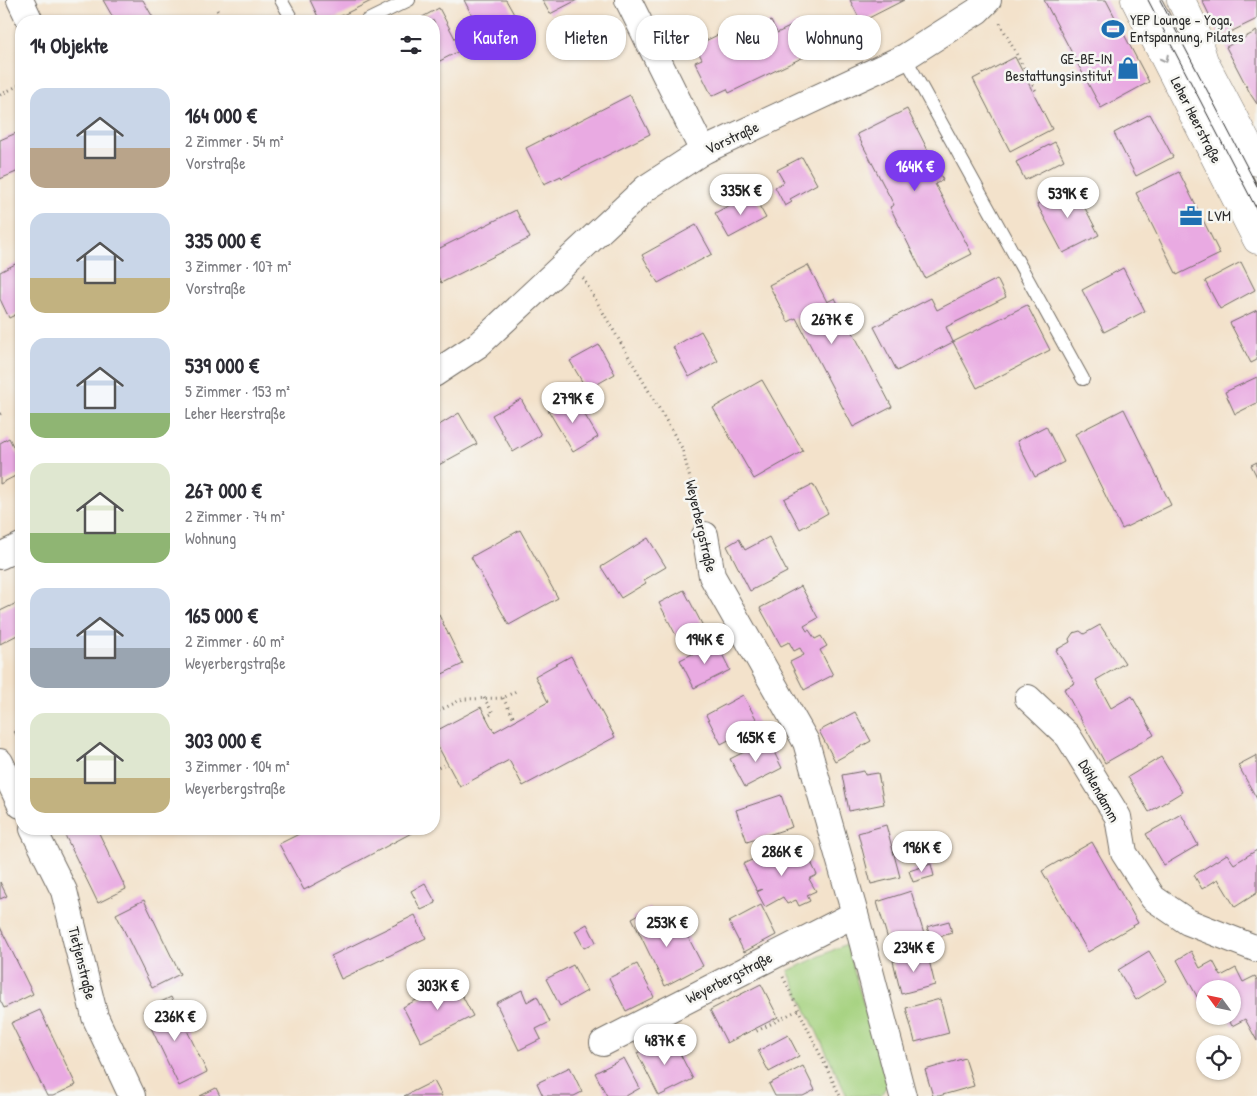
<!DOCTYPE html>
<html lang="de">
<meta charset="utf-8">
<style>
:root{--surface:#fff;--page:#f7f7f7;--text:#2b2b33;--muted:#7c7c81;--accent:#7c3aed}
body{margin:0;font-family:"Patrick Hand",sans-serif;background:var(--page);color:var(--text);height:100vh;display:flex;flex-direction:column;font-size:19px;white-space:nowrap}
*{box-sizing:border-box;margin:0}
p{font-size:16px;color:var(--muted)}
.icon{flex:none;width:28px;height:28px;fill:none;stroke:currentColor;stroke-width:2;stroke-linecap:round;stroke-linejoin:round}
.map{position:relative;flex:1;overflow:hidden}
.side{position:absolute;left:15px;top:15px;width:425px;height:820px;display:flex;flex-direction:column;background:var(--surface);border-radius:20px;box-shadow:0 1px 4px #0004}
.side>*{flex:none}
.top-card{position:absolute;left:455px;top:15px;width:475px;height:45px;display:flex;gap:10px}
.needle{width:32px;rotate:303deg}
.buttons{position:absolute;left:1196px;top:980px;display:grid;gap:10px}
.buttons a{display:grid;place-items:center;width:45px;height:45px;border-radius:50%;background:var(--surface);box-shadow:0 1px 4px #0004;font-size:25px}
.price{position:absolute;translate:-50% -42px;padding:0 11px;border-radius:18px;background:#fff;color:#222;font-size:16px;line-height:32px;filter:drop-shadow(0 1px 2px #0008)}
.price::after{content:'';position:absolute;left:50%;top:30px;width:15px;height:11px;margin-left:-8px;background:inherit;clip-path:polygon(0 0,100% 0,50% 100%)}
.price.current{background:var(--accent);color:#fff}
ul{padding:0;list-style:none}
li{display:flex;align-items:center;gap:15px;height:125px;padding:0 15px}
li span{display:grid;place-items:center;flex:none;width:140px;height:100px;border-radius:15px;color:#555}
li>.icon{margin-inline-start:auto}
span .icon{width:60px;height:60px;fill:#fffc;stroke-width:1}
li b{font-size:21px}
h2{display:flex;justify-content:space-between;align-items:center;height:60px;padding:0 15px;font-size:21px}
.pill{padding:0 18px;border-radius:20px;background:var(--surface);box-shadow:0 1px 4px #0004;font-size:18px;line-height:45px}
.pill.current{background:var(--accent);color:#fff}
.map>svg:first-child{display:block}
.green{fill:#a5d27f;stroke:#687e55}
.building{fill:#e9aae2}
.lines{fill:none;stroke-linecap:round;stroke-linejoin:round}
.lane-casing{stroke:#716b63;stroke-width:14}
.street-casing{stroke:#716b63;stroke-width:28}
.secondary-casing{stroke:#716b63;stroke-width:29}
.path{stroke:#716b63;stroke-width:3;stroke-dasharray:1 4;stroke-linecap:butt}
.lane{stroke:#fff;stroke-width:12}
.street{stroke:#fff;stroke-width:26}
.secondary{stroke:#fff;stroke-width:28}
.tram{stroke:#2b2b2b;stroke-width:1}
.oneway{stroke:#a0a0a0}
.labels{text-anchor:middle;stroke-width:5;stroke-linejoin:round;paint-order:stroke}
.poi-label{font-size:15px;fill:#2b2b2b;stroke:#f6f6f2;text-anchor:start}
.street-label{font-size:15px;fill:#2b2b2b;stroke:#f6f6f2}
</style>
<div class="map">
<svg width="1257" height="1096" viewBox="0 0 1257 1096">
<rect width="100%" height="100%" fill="#f6f6f2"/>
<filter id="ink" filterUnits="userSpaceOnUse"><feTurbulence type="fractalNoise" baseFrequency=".02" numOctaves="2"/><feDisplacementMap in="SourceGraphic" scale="10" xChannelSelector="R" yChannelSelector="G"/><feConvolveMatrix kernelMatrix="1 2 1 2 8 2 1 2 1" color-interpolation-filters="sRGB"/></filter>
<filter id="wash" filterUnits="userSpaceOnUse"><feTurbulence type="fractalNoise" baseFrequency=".0096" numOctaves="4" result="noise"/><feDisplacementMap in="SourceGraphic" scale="20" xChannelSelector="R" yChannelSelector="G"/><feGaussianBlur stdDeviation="1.12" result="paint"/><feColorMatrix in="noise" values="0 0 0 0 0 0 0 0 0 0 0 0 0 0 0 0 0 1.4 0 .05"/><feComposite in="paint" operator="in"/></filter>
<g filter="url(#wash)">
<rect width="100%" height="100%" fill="#f3e2cb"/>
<polygon class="green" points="846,944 887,1085 881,1096 847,1096 788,971"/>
<g id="blocks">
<g class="building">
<polygon points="103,0 143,0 155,21 115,21"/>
<polygon points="310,0 373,0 331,21 320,21"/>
<polygon points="464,0 506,0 520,25 486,43"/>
<polygon points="542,0 577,0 550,14"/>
<polygon points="850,0 904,0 861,22"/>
<polygon points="1044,0 1106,0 1149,82 1101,108"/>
<polygon points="1202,0 1257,0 1257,19 1220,37"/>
<polygon points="439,8 461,50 434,64 434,21 415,21"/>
<polygon points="771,21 777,33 798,23 812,53 729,93 727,89 712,96 695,62 702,59 695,46 728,30 735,43 749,36 753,44 766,39 760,27"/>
<polygon points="1257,31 1257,104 1251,95 1226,47"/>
<polygon points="1015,57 1052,129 1010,151 973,79"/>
<polygon points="630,95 650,134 562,178 561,176 544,184 526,148"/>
<polygon points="907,109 943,180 935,184 972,254 925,278 890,207 894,205 857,134"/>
<polygon points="1150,114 1173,157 1136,176 1114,133"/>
<polygon points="21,131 21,170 0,179 0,140"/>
<polygon points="1055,142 1064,160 1025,180 1016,162"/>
<polygon points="802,157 817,184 790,199 792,202 785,206 775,187 784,182 777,170"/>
<polygon points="1179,172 1220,254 1177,275 1136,193"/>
<polygon points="1073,185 1099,235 1063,253 1037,204"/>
<polygon points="752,193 766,218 729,238 715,213"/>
<polygon points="516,210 530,238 441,283 437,274 434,276 434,251"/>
<polygon points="696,225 712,254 658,283 642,255"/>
<polygon points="21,261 21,312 9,318 0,299 0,272"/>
<polygon points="1241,262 1255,290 1220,309 1205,281"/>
<polygon points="808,265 827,302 835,298 892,407 853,427 796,318 788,322 769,285"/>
<polygon points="1123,268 1145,311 1104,332 1082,290"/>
<polygon points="997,279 1006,297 946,327 953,342 897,371 874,327 931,298 937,310"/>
<polygon points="1027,305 1050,350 977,388 953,342"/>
<polygon points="1257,310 1257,360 1251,363 1230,323"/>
<polygon points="701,331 718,361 689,377 673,347"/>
<polygon points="599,345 615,374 587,390 570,361"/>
<polygon points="1257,377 1257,403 1235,414 1225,392"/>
<polygon points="762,380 803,451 754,479 713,408"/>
<polygon points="573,395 598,437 573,452 548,410"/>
<polygon points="521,399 541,435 513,452 492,415"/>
<polygon points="1124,409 1171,505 1122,529 1075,434"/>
<polygon points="459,413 477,444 435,467 434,465 434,428"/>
<polygon points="1046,426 1064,462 1035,477 1017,441"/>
<polygon points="9,438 21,462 21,473 0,484 0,443"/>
<polygon points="1257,462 1257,477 1251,465"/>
<polygon points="813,484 828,513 800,529 784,499"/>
<polygon points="520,530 558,598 509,625 471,557"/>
<polygon points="769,537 787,572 750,591 727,546 739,539 745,550"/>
<polygon points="648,538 666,567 644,580 646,583 621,598 601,567"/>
<polygon points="801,586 818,618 804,626 807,631 809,630 815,639 821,636 827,646 820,650 833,675 804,690 790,662 804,655 800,648 794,651 789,642 781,646 760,608"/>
<polygon points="684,590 704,628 679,641 659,603"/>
<polygon points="21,601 21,633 0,644 0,611"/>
<polygon points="434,605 463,664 434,678"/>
<polygon points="1100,625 1125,663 1096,680 1111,708 1132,696 1154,735 1105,763 1064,689 1075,683 1056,650 1070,642 1069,639 1073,633 1080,631 1084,634"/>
<polygon points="716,642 730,670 694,688 680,660"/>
<polygon points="571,656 615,737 523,786 509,760 460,787 434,739 434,732 481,707 494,732 548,702 535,676"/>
<polygon points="743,695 759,724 721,744 706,715"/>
<polygon points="855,712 871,741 835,761 819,731"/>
<polygon points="21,728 21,745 14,731"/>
<polygon points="768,740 782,768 745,787 730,759"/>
<polygon points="1257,755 1257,799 1238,765"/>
<polygon points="1161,757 1182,792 1149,812 1128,777"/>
<polygon points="864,771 865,775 878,773 884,804 849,811 842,775"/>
<polygon points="781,795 792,827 747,842 736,810"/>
<polygon points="1181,814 1198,845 1164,865 1146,834"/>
<polygon points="886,825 900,877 871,884 858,833"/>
<polygon points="62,829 97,829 126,889 98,903"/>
<polygon points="309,829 419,829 304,890 279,844"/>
<polygon points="1092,842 1138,923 1088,952 1042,871"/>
<polygon points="782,846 788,859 802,852 807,863 811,862 817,875 809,879 816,891 807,895 810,901 799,906 796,900 787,904 783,897 765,907 757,892 763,889 757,891 743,864"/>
<polygon points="1257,850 1257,893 1235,907 1218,879 1202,889 1194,875 1227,854 1234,864"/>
<polygon points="931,864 934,876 913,882 909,871"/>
<polygon points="0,882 7,896 0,899"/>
<polygon points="425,883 436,903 421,910 411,891"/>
<polygon points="911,891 924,934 889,943 877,902"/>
<polygon points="144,900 180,974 152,988 116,914"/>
<polygon points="761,905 776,935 744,952 729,922"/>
<polygon points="650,908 664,930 670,927 677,930 681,936 686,933 703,966 665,986 632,918"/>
<polygon points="415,915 426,938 341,979 331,956"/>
<polygon points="949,921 952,933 931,939 927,927"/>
<polygon points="587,924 596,942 584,948 575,931"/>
<polygon points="0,927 33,994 4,1008 0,1000"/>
<polygon points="1149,951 1167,981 1136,1000 1118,970"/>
<polygon points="1191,951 1200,968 1213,961 1221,976 1236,968 1243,982 1255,976 1257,980 1257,1041 1245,1019 1232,1026 1227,1016 1232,1016 1232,989 1205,989 1205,1011 1177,960"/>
<polygon points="927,952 935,985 901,994 893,961"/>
<polygon points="637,964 654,997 626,1011 609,978"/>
<polygon points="573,965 587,991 560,1006 546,979"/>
<polygon points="454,980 473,1016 421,1042 403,1007"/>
<polygon points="761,984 778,1017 727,1043 710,1010"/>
<polygon points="522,990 527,1002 537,996 550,1022 536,1029 541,1039 519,1050 496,1003"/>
<polygon points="171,997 207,1072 179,1086 143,1011"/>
<polygon points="940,999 949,1033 915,1042 906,1008"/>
<polygon points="40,1010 76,1085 53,1096 47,1096 11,1023"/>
<polygon points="788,1035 799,1056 769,1072 758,1051"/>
<polygon points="671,1036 693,1079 659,1096 637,1053"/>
<polygon points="624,1058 640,1088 626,1096 607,1096 595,1073"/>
<polygon points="965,1058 974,1086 939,1096 933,1096 925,1070"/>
<polygon points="803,1066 815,1090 803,1096 775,1096 769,1084"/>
<polygon points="570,1067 582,1092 574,1096 543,1096 537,1083"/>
<polygon points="434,1081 442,1096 404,1096"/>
<polygon points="216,1088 220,1096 200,1096"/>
</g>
</g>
</g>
<g filter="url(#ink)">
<use href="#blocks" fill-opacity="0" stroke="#716b63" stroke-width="1"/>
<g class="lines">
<defs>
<g id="lane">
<polyline points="281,0 293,21"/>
<polyline points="1155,0 1257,199"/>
<polyline points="366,21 409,0"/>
<polyline points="905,57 1083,379"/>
</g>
<g id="street">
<polyline points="20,0 30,21"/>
<polyline points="628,0 703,151"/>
<polyline points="434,374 478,345 646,188 703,151 905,57 977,11 988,0"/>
<polyline points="705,535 712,576 806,742 855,914 903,1096"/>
<polyline points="0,556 21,546"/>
<polyline points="1028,698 1068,736 1118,817 1124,853 1153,898 1188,922 1257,949"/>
<polyline points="0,762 21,805"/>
<polyline points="33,829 64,891 95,1017 132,1096"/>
<polyline points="603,1043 855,914"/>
</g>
<g id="secondary">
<polyline points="1135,0 1257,240"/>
<polyline points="1181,0 1192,23 1204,61 1257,162"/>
</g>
</defs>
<use href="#lane" class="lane-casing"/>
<use href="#street" class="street-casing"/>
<use href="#secondary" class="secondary-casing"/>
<g class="path">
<polyline points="217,10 224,21"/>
<polyline points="1000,23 1037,93"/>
<polyline points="0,95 21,84"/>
<polyline points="583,278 682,448 699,513"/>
<polyline points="0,414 2,413"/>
<polyline points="484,698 493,713 486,717"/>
<polyline points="503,698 515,720"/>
<polyline points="434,713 463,699 503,698 516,691"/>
<polyline points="434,770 447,763"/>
<polyline points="783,977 840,1096"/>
<polyline points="754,1029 755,1032 798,1010"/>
</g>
<use href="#lane" class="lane"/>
<use href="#street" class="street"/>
<use href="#secondary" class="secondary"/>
<g class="tram">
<polyline points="1148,0 1257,210"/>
<polyline points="1160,0 1257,186"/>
</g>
</g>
<defs><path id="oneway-chevron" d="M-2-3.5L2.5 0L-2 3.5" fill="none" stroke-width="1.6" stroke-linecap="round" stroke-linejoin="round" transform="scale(1.25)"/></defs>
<use class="oneway" href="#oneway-chevron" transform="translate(1165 59) rotate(63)"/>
</g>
<defs>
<symbol id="stadium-bare" viewBox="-9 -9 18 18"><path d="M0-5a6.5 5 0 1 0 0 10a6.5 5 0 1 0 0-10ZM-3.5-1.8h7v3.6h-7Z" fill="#1f6fb2" stroke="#f6f6f2" stroke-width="2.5" paint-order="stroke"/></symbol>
<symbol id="shop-bare" viewBox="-9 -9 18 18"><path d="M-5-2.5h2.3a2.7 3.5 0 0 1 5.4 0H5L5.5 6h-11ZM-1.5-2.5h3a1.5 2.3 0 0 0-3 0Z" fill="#1f6fb2" stroke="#f6f6f2" stroke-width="2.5" paint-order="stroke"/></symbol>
<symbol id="office-bare" viewBox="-9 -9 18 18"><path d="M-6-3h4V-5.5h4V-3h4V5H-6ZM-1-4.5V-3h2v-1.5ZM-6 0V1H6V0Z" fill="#1f6fb2" stroke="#f6f6f2" stroke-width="2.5" paint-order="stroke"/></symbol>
</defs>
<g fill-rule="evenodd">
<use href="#stadium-bare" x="1097" y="13" width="32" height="32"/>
<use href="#shop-bare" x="1112" y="52" width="32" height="32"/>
<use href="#office-bare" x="1175" y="200" width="32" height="32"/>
</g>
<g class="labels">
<g class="poi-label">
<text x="1130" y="25">YEP Lounge - Yoga,<tspan x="1130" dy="17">Entspannung, Pilates</tspan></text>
<text x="1112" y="64" text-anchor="end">GE-BE-IN<tspan x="1112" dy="17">Bestattungsinstitut</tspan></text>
<text x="1208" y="221">LVM</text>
</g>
<g class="street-label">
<text transform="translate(1196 120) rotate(63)" y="5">Leher Heerstraße</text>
<text transform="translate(732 138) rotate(-25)" y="5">Vorstraße</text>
<text transform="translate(701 526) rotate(77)" y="5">Weyerbergstraße</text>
<text transform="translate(1099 791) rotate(61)" y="5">Döhlendamm</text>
<text transform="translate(82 963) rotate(76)" y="5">Tietjenstraße</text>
<text transform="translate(729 978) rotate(-27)" y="5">Weyerbergstraße</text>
</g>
</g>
</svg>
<div class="buttons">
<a><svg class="needle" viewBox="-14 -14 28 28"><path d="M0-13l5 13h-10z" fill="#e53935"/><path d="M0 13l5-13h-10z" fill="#7c7c81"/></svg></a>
<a><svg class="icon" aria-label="locate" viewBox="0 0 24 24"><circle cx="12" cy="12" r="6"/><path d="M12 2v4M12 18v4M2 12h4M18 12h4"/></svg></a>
</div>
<b class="price current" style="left:915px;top:192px">164K €</b>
<b class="price" style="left:741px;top:216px">335K €</b>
<b class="price" style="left:1068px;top:219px">539K €</b>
<b class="price" style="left:832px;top:345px">267K €</b>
<b class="price" style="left:573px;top:424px">279K €</b>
<b class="price" style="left:705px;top:665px">194K €</b>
<b class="price" style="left:756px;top:763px">165K €</b>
<b class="price" style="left:922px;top:873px">196K €</b>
<b class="price" style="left:782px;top:877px">286K €</b>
<b class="price" style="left:667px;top:948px">253K €</b>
<b class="price" style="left:914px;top:973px">234K €</b>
<b class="price" style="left:438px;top:1011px">303K €</b>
<b class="price" style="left:175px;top:1042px">236K €</b>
<b class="price" style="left:665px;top:1066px">487K €</b>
<div class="top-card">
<a class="pill current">Kaufen</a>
<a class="pill">Mieten</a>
<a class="pill">Filter</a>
<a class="pill">Neu</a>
<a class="pill">Wohnung</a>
</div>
<section class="side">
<h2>14 Objekte<svg class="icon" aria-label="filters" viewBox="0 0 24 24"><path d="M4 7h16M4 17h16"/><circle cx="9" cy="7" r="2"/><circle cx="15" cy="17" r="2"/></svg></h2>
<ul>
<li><span style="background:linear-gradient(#c9d6e8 60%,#b9a48a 0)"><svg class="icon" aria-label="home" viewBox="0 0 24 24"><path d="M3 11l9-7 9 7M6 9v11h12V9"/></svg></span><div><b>164 000 €</b><p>2 Zimmer · 54 m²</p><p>Vorstraße</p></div></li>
<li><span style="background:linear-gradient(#c9d6e8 65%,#c2b280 0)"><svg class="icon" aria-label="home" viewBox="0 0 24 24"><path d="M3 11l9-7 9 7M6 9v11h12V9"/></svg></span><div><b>335 000 €</b><p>3 Zimmer · 107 m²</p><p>Vorstraße</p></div></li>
<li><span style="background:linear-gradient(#c9d6e8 75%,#8fb573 0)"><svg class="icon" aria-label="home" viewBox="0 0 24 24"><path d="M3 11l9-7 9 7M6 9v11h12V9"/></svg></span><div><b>539 000 €</b><p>5 Zimmer · 153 m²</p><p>Leher Heerstraße</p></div></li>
<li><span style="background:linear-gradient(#dfe7d0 70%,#8fb573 0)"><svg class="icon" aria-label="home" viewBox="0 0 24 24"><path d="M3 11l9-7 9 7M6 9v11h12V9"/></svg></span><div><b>267 000 €</b><p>2 Zimmer · 74 m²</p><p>Wohnung</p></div></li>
<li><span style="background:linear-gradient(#c9d6e8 60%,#9aa5b1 0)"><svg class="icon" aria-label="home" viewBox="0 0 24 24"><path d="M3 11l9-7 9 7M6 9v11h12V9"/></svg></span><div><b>165 000 €</b><p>2 Zimmer · 60 m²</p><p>Weyerbergstraße</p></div></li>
<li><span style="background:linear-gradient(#dfe7d0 65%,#c2b280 0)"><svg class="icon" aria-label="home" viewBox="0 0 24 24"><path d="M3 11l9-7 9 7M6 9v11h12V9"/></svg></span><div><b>303 000 €</b><p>3 Zimmer · 104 m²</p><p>Weyerbergstraße</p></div></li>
</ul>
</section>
</div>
